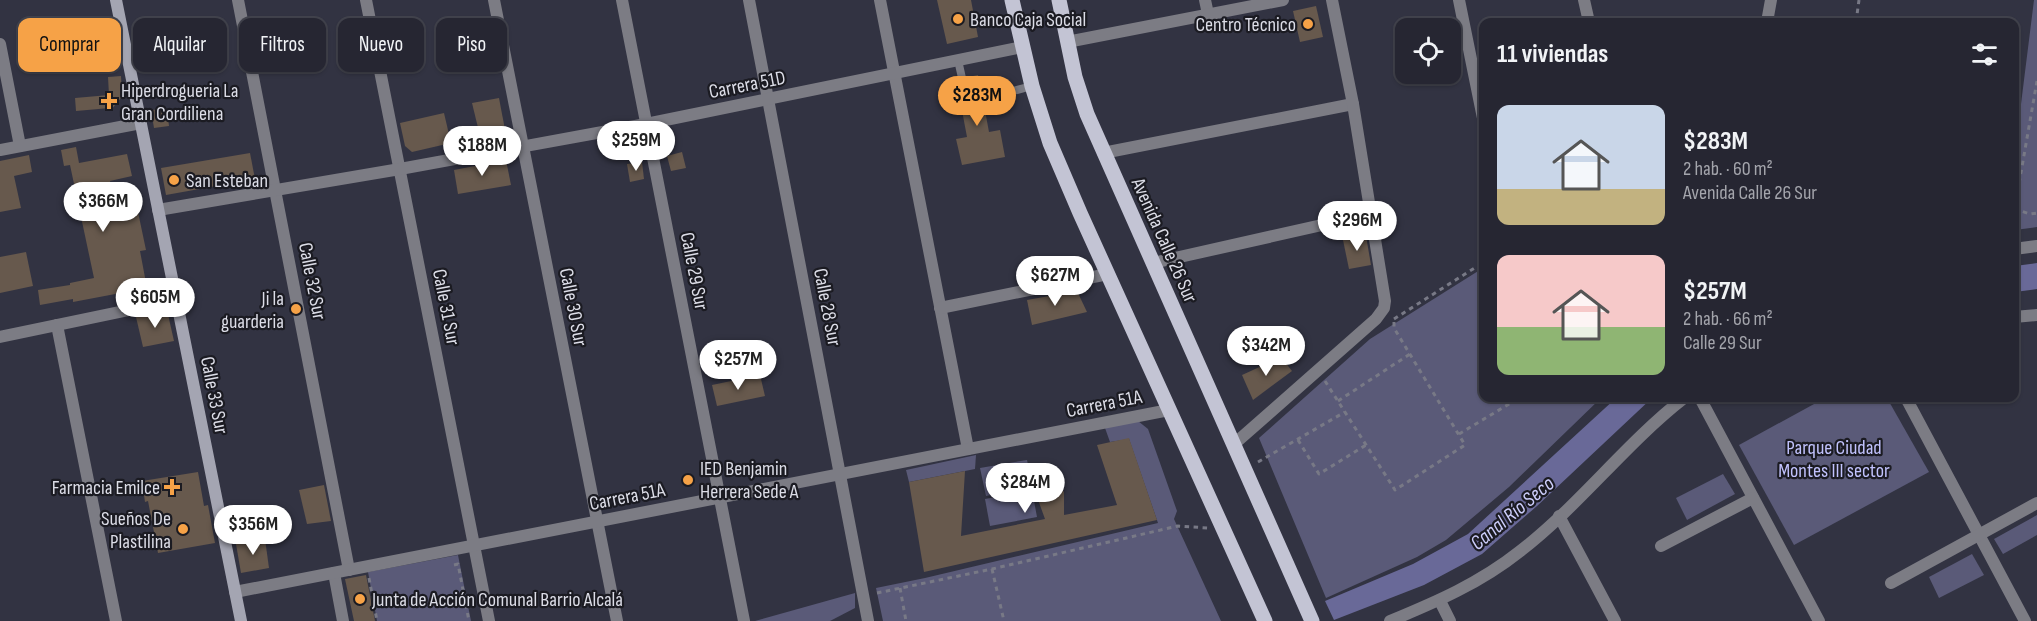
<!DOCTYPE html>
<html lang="es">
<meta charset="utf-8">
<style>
:root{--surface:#262632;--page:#32323e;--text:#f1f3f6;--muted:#a4a5ac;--line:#42434d;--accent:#f6a247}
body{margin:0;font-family:"Sofia Sans Condensed",sans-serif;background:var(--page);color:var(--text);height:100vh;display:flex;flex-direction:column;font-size:22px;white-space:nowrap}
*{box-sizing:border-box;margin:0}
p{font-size:20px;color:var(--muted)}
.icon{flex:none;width:33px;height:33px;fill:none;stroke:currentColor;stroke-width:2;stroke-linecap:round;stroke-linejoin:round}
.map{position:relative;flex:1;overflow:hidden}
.sheet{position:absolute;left:1479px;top:18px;width:540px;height:384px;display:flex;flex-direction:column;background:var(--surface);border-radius:12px;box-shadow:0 2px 4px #0004,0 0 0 2px var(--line)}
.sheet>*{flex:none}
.guide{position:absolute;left:18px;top:18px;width:570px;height:54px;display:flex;gap:12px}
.tools{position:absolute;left:1395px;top:18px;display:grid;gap:12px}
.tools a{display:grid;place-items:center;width:66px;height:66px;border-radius:12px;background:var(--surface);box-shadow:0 2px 4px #0004,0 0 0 2px var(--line);font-size:30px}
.price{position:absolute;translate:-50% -51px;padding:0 14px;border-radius:21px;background:#fff;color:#222;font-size:20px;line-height:39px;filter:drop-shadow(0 2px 3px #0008)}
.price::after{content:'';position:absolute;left:50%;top:36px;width:18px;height:14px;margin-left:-9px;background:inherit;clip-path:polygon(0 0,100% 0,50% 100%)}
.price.selected{background:var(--accent);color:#111}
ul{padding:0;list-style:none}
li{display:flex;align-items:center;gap:18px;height:150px;padding:0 18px}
li span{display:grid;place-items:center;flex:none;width:168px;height:120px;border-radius:12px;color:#555}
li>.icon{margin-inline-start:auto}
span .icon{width:72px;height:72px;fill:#fffc;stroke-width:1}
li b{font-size:26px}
h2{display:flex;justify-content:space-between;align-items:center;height:72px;padding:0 18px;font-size:26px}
.chip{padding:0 21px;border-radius:12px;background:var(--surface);box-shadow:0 2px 4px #0004,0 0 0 2px var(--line);font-size:21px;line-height:54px}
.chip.selected{background:var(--accent);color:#111}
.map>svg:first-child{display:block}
.green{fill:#5a5a78}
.water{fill:#696998}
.building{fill:#67594d}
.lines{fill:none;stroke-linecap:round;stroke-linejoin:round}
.path{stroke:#787986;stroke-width:3;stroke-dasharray:4.5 4.5;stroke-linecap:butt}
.lane{stroke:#7c7c84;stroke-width:8}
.street{stroke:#7c7c84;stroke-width:12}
.secondary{stroke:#a4a5b2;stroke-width:12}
.primary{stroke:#c3c4d4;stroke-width:15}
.poi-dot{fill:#f6a247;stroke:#1b1b22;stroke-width:2}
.labels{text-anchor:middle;stroke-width:4.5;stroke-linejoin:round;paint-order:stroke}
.poi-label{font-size:20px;fill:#dcdde7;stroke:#1b1b22;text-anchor:start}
.street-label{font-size:20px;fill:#dcdde7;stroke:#1b1b22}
.park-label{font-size:20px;fill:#c2c3fe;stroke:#1b1b22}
.water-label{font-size:21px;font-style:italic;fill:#cdcefb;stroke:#1b1b22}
</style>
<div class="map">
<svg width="2037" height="621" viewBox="0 0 2037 621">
<rect width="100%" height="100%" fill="#323342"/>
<g class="green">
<polygon points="2034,0 2037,0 2037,227 2015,230 2015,152"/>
<polygon points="1483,268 1484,398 1601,398 1509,487 1446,540 1417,557 1326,598 1259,438 1370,339"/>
<polygon points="1825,398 1887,398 1929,472 1794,545 1739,445"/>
<polygon points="1138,421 1148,429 1177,511 1174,519 1221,621 883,621 876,588 925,578 1158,523 1129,439 1110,442 1105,428"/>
<polygon points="976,455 975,469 909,482 906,470"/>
<polygon points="1027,460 1033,487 986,496 980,468"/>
<polygon points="1723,474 1735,494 1687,520 1676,498"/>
<polygon points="1032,490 1037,517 990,526 985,499"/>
<polygon points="2037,515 2037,535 2003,554 1994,539"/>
<polygon points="1972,554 1984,575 1939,598 1929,577"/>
<polygon points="458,555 471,621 377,621 368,572"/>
<polygon points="855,593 855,608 830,621 755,621"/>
</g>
<g class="water">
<polygon points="2037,263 2037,289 2015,292 2015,266"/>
<polygon points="1616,398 1652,398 1537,506 1482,554 1424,585 1334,620 1325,601 1413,564 1468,534"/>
</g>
<g class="building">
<polygon points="937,0 971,0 978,37 947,44"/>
<polygon points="1316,6 1323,37 1300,42 1293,11"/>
<polygon points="978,75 982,93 977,97 977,101 984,105 989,132 1000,130 1005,157 962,165 956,139 967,137 956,79 963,84 966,82 968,77"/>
<polygon points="121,76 122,94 125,93 111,110 110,108 76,111 75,98 109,95 108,77"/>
<polygon points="499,98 506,135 481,140 472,103"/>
<polygon points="167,109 169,126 154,128 151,110"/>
<polygon points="444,113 451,143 412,152 405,146 400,123"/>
<polygon points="76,147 79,163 127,154 132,176 110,181 118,216 138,212 146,250 140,251 147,288 73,302 73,299 40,305 38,290 70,285 70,283 94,278 70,165 64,166 61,150"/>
<polygon points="682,152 686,168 671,171 667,156"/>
<polygon points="250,153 255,179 166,195 161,168"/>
<polygon points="29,155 32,172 14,176 21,208 0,212 0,161"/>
<polygon points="506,160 511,185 458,194 454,170"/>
<polygon points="642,162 644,179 630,182 627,164"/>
<polygon points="1366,236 1371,265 1349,269 1343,240"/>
<polygon points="26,252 33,286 0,293 0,257"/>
<polygon points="1077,291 1087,312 1032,325 1027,300"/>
<polygon points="167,310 174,341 143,347 136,317"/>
<polygon points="1281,357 1292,371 1253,400 1242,375"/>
<polygon points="760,375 765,396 717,406 712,385"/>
<polygon points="1129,438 1157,520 924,572 909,482 965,471 961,536 1045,519 1037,497 1040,488 1049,484 1058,485 1064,492 1064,515 1117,505 1097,445"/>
<polygon points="198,472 204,506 208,505 215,543 158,553 148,501 145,502 142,481"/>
<polygon points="324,485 331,521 307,524 299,490"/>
<polygon points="265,539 269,568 241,573 236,544"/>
<polygon points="366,575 375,621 354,621 345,579"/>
</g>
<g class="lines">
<g class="path">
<polyline points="1856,22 1859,0"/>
<polyline points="2037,81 2016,201 2021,211 2030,214 2037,213"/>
<polyline points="1394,319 1484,262"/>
<polyline points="1325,381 1395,490 1465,445 1394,328 1394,319"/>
<polyline points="1338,401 1410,354"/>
<polyline points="1459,434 1519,398"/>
<polyline points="1298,440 1319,474 1366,445"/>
<polyline points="1258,462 1345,412"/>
<polyline points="454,565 458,564 469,621"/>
<polyline points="992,569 1004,621"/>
<polyline points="369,578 377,621"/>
<polyline points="900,588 906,621"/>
<polyline points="877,593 992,569 1178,526 1208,528"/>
</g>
<g class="lane">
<polyline points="958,60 962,78"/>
<polyline points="983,99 1032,86"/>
</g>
<g class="street">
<polyline points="238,0 349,570"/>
<polyline points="366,0 489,621"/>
<polyline points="494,0 617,621"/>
<polyline points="622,0 744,621"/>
<polyline points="749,0 868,621"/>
<polyline points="880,0 968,449"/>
<polyline points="1205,0 1208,14"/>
<polyline points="1459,0 1484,123"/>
<polyline points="1584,0 1589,22"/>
<polyline points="1767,22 1771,0"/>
<polyline points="1067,42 1283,0"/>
<polyline points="0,44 20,146"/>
<polyline points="0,150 141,123"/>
<polyline points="1103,153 1353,104"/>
<polyline points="158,210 400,169 646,124 1022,47"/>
<polyline points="2014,249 2037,246"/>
<polyline points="1153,263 1371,214"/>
<polyline points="940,308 1108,274"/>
<polyline points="2014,317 2037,315"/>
<polyline points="57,325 116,621"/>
<polyline points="0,337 177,300"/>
<polyline points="1700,398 1819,621"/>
<polyline points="1906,398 2025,621"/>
<polyline points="1233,445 1376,319 1384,308 1385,301 1353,104 1332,0"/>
<polyline points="1559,516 1615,621"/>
<polyline points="1661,546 1753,498"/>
<polyline points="334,573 343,621"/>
<polyline points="1891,583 2037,503"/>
<polyline points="235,592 1169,410"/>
<polyline points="1440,601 1450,621"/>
<path d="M1390 621C1436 602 1480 583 1519 552 1579 506 1625 444 1684 398"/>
</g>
<polyline class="secondary" points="116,0 241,621"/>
<g class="primary">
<polyline points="1012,0 1032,86 1050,143 1080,213 1265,621"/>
<polyline points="1059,0 1075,77 1087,114 1312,621"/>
</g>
</g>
<g class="poi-dot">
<circle cx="958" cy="19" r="6"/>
<circle cx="1308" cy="24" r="6"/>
<path d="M106 92h6v6h6v6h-6v6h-6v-6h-6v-6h6z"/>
<circle cx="174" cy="180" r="6"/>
<circle cx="296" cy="309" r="6"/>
<circle cx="688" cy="480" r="6"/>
<path d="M169 478h6v6h6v6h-6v6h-6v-6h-6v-6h6z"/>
<circle cx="183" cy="529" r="6"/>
<circle cx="360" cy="599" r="6"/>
</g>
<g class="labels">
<g class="poi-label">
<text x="970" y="26">Banco Caja Social</text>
<text x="1296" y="31" text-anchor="end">Centro Técnico</text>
<text x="121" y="97">Hiperdrogueria La<tspan x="121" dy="23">Gran Cordiliena</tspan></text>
<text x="186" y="187">San Esteban</text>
<text x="284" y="305" text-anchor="end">Ji la<tspan x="284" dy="23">guarderia</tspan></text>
<text x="700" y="475">IED Benjamin<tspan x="700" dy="23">Herrera Sede A</tspan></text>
<text x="160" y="494" text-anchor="end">Farmacia Emilce</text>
<text x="171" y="525" text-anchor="end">Sueños De<tspan x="171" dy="23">Plastilina</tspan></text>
<text x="372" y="606">Junta de Acción Comunal Barrio Alcalá</text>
</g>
<g class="street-label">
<text transform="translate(747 84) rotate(-11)" y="7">Carrera 51D</text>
<text transform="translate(1165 240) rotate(66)" y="7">Avenida Calle 26 Sur</text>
<text transform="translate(695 271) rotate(79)" y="7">Calle 29 Sur</text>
<text transform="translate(313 281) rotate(79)" y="7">Calle 32 Sur</text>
<text transform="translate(447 307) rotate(79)" y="7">Calle 31 Sur</text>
<text transform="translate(574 307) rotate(79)" y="7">Calle 30 Sur</text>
<text transform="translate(828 307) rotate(79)" y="7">Calle 28 Sur</text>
<text transform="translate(215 395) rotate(79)" y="7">Calle 33 Sur</text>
<text transform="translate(1104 403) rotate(-11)" y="7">Carrera 51A</text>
<text transform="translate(627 496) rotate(-11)" y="7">Carrera 51A</text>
</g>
<g class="park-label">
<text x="1834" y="454">Parque Ciudad<tspan x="1834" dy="23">Montes III sector</tspan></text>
</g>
<g class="water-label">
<text transform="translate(1512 513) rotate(-40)" y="7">Canal Río Seco</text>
</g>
</g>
</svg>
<div class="tools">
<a><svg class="icon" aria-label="locate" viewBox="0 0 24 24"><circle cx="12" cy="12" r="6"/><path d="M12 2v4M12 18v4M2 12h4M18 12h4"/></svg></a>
</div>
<b class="price selected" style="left:977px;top:127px">$283M</b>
<b class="price" style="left:636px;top:172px">$259M</b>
<b class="price" style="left:482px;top:177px">$188M</b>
<b class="price" style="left:103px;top:233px">$366M</b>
<b class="price" style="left:1357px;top:252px">$296M</b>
<b class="price" style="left:1055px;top:307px">$627M</b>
<b class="price" style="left:155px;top:329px">$605M</b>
<b class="price" style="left:1266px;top:377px">$342M</b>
<b class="price" style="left:738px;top:391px">$257M</b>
<b class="price" style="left:1025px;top:514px">$284M</b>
<b class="price" style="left:253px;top:556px">$356M</b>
<div class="guide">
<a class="chip selected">Comprar</a>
<a class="chip">Alquilar</a>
<a class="chip">Filtros</a>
<a class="chip">Nuevo</a>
<a class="chip">Piso</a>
</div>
<section class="sheet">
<h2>11 viviendas<svg class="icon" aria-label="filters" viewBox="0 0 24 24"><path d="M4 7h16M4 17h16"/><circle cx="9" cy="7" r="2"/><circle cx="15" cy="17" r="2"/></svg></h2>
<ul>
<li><span style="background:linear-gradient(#c9d6e8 70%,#c2b280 0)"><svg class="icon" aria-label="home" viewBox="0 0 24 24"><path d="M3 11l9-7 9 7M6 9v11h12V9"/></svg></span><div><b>$283M</b><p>2 hab. · 60 m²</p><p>Avenida Calle 26 Sur</p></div></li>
<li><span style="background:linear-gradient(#f6c9c9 60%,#8fb573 0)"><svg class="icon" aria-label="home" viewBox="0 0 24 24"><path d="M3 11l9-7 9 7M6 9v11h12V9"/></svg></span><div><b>$257M</b><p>2 hab. · 66 m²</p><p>Calle 29 Sur</p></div></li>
</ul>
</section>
</div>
